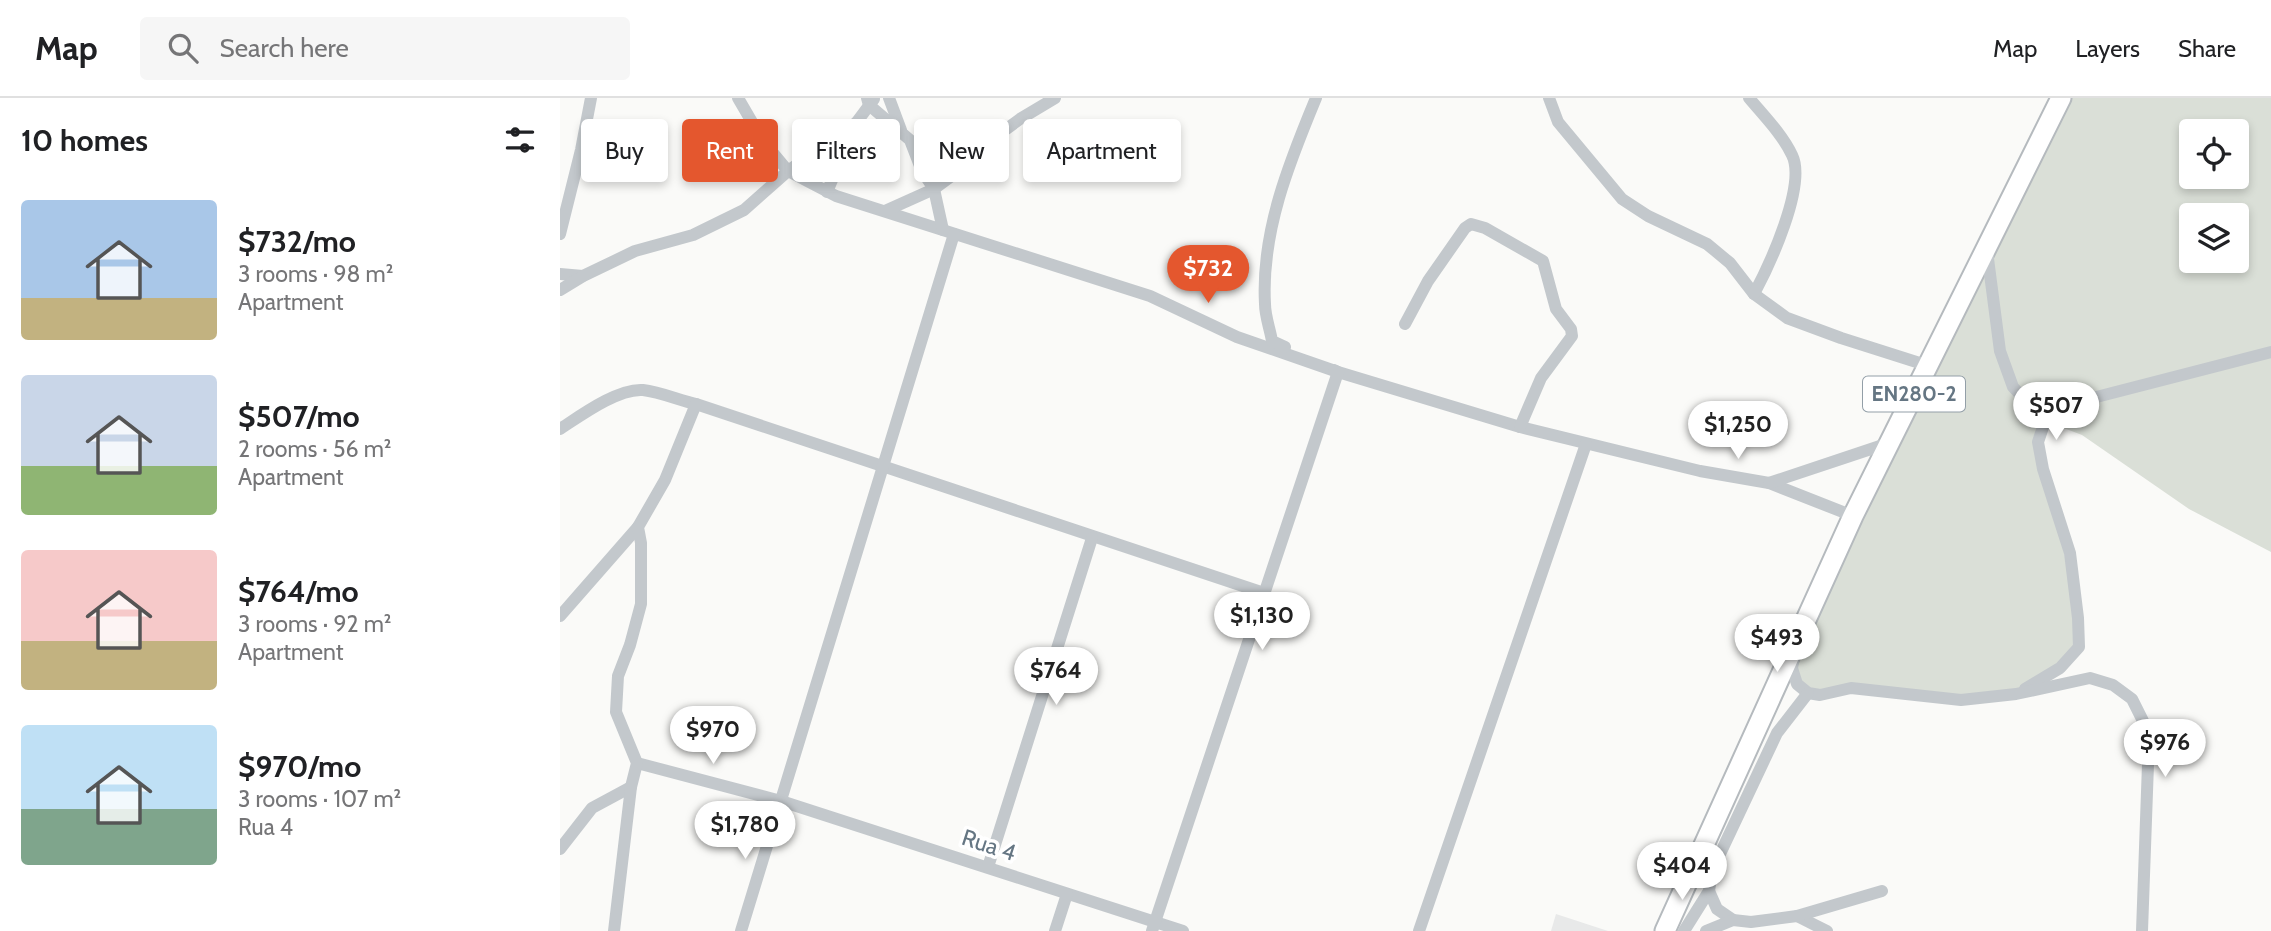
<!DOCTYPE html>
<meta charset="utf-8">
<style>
:root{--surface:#fff;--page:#f6f6f6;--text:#202124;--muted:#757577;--line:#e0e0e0;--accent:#e4572e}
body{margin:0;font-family:Cabin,sans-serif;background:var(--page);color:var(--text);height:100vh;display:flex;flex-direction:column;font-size:26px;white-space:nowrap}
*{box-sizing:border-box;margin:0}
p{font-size:23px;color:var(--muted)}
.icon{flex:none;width:38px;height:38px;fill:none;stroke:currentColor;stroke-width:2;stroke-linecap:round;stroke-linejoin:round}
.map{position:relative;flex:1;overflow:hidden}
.drawer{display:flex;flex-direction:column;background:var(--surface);width:560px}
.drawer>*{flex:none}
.banner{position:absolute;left:21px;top:21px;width:665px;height:63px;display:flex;gap:14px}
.fabs{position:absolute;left:1619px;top:21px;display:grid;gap:14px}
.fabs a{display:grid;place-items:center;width:70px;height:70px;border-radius:7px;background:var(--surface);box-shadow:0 4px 10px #0003;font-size:35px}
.price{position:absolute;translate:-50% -60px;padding:0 16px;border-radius:24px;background:#fff;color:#222;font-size:23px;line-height:46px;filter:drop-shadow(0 2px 4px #0008)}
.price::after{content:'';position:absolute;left:50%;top:42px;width:21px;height:16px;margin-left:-10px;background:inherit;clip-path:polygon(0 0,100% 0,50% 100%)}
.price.current{background:var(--accent);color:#fff}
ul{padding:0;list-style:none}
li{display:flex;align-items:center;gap:21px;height:175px;padding:0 21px}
li span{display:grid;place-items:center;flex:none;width:196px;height:140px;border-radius:7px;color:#555}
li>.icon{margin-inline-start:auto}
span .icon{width:84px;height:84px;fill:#fffc;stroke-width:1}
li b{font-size:30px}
h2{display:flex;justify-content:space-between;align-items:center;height:84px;padding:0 21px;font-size:30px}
.chip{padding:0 24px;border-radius:7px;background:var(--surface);box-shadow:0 4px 10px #0003;font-size:24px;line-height:63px}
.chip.current{background:var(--accent);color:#fff}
header{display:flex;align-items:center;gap:42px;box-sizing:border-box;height:98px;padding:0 35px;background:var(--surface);border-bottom:2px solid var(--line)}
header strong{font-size:33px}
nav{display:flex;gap:38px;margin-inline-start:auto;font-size:24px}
.search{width:490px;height:63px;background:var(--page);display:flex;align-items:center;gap:18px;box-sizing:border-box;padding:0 24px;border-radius:7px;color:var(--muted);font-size:26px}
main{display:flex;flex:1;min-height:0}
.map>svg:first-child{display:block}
.built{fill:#e8e9e9}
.green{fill:#dadfd7;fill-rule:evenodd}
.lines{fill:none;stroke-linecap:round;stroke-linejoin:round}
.primary-casing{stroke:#b5babe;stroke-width:23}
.minor{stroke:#c3c8cc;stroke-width:12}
.primary{stroke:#fff;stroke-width:19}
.labels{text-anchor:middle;stroke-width:7;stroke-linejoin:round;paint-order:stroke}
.shield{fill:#fff;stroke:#939fa8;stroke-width:2}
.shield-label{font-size:21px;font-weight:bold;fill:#657683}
.street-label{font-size:23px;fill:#657683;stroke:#fff}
</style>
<header>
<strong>Map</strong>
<div class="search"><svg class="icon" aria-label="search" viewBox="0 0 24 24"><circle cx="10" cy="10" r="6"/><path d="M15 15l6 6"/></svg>Search here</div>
<nav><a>Map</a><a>Layers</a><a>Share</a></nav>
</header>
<main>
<section class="drawer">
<h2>10 homes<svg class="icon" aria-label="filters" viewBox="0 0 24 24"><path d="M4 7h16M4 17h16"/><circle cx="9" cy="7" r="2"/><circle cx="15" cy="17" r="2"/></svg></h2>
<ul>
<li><span style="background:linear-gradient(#a9c7e8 70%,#c2b280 0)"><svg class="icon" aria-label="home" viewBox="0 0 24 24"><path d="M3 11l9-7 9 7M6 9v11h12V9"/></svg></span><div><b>$732/mo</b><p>3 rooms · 98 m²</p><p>Apartment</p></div></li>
<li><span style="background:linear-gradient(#c9d6e8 65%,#8fb573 0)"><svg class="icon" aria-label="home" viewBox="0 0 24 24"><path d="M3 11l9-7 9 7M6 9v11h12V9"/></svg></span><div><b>$507/mo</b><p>2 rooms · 56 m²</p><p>Apartment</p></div></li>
<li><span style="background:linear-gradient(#f6c9c9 65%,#c2b280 0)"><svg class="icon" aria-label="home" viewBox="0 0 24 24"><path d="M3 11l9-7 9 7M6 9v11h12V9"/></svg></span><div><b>$764/mo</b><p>3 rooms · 92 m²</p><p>Apartment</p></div></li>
<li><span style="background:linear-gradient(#bfe0f5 60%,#7fa58c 0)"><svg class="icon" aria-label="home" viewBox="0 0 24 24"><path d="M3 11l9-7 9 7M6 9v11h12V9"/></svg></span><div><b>$970/mo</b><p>3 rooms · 107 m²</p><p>Rua 4</p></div></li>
</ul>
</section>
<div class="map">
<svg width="1711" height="833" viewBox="0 0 1711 833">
<rect width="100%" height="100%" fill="#fafaf8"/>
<polygon class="built" points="996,816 1048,833 991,833"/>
<path class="green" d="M1501 0H1711V454L1629 411 1522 337 1485 323 1478 344 1498 414 1519 549 1456 596 1401 602 1335 594 1248 595 1237 586V541ZM1631 33H1676V79H1631ZM1631 117H1676V163H1631Z"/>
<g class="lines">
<defs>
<polyline id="primary" points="1105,833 1293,418 1501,0"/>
</defs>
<use href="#primary" class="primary-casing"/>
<g class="minor">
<polyline points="178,0 203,43 228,73 276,98 590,198 677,239 778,274 960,329 1140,373 1209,385 1293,418"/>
<polyline points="307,0 309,7 350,42 362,73 374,91 383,132"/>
<polyline points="329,0 341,32"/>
<polyline points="989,0 998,24 1062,101 1088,118 1147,146 1170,165 1194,196 1227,220 1281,240 1369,268"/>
<path d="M1189 0C1204 18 1222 36 1232 57 1247 87 1209 168 1194 196"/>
<polyline points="267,94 296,25 314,1"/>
<polyline points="325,113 374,91 393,77 423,48 460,21 495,0"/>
<polyline points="0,136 21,52 31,0"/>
<polyline points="1427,153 1440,253 1453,289 1485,323 1478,344 1483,371 1510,455 1518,520 1519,549 1500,570 1465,591"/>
<polyline points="0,176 23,178"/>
<polyline points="0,192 23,178 75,153 133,137 184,112 228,73 296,25"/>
<polyline points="845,226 868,183 905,130 911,126 925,130 983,163 996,211 1011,231 1012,238 981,280 960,329"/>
<path d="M725 249 712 243C710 231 705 218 705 206 701 134 729 65 756 0"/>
<polyline points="1485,323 1517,304 1711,254"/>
<path d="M0 331C20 318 58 290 83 292 100 294 119 302 136 306L704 495"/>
<polyline points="1209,385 1329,345"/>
<polyline points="0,518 78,429"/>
<polyline points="1234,559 1232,570 1237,586 1248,595 1260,597 1291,590 1401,602 1456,596 1530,580 1553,587 1572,601 1583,623 1588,666 1582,833"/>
<polyline points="77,665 221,703 623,833"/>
<polyline points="0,751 32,710 71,689"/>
<polyline points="428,769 532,440"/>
<polyline points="1149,793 1157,811 1173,822"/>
<polyline points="1237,818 1267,833"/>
<polyline points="54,833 71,689 77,665 56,614 58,578 70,547 81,506 81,445 78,429 105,382 136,306"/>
<polyline points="181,833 394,136"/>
<polyline points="495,833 507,796"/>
<polyline points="592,833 778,274 774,272"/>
<polyline points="859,833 1026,346"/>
<polyline points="1124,833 1149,793 1152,773 1217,635 1248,595"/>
<polyline points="1146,833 1173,822 1191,824 1237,818 1322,793"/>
</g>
<use href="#primary" class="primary"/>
</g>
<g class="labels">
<rect class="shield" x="1303" y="278.5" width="102" height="35" rx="5"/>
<g class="shield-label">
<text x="1354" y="303">EN280-2</text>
</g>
<g class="street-label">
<text transform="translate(429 747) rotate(18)" y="8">Rua 4</text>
</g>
</g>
</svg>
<div class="fabs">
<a><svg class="icon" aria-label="locate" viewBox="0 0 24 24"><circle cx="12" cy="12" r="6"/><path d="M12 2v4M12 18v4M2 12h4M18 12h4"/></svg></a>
<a><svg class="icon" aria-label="layers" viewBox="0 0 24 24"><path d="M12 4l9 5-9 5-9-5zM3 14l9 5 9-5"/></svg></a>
</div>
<b class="price current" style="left:648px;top:207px">$732</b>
<b class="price" style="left:1496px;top:344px">$507</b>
<b class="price" style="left:1178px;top:363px">$1,250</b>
<b class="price" style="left:702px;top:554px">$1,130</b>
<b class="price" style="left:1217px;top:576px">$493</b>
<b class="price" style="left:496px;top:609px">$764</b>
<b class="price" style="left:153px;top:668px">$970</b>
<b class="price" style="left:1605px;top:681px">$976</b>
<b class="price" style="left:185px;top:763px">$1,780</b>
<b class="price" style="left:1122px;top:804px">$404</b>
<div class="banner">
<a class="chip">Buy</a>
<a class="chip current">Rent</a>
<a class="chip">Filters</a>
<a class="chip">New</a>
<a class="chip">Apartment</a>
</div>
</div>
</main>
